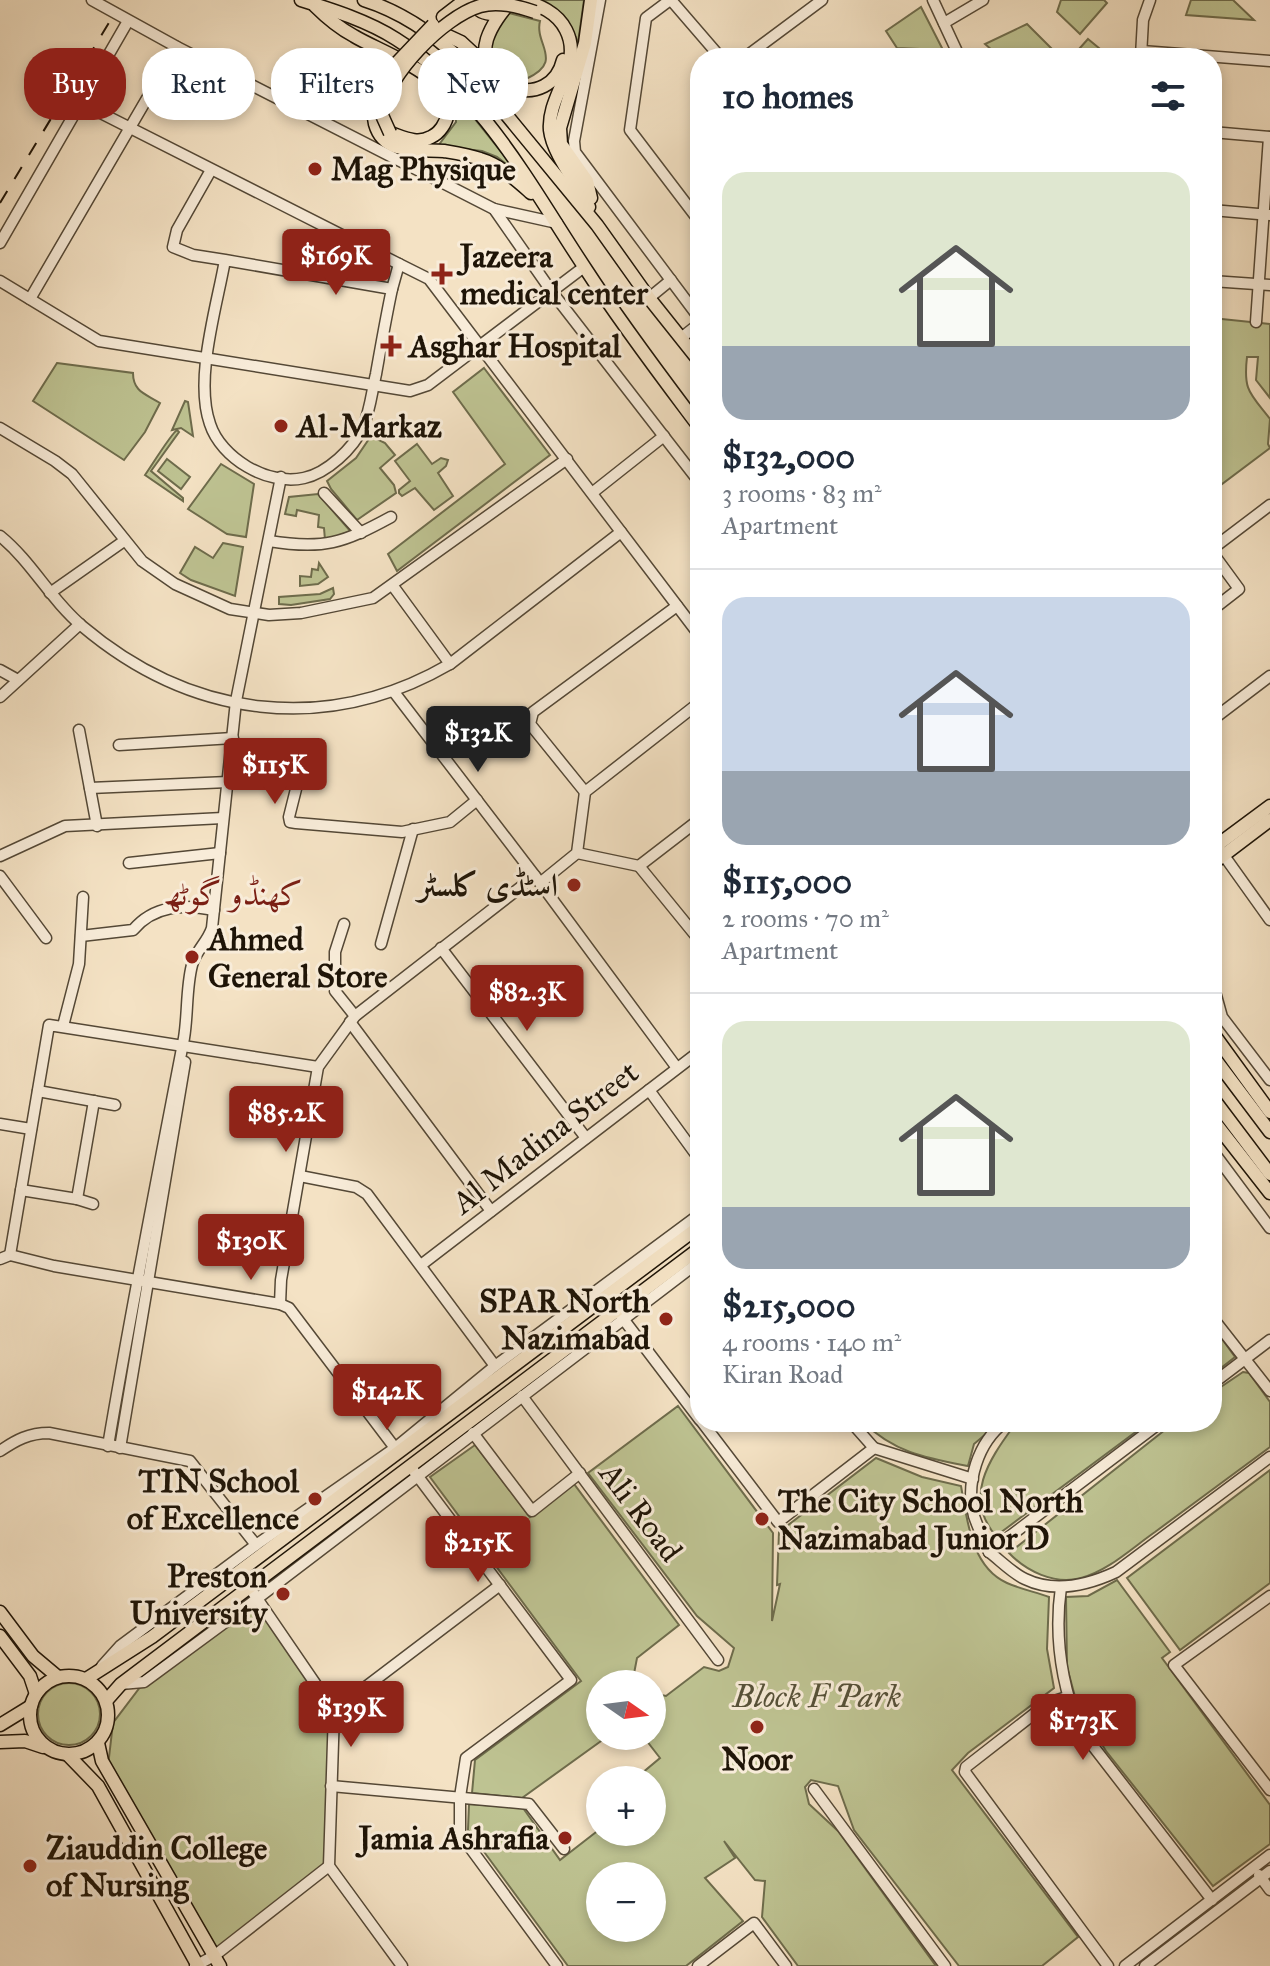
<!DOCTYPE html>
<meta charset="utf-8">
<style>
:root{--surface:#fff;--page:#f6f6f7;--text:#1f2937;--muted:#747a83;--line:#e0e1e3;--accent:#8f2418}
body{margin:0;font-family:"IM FELL Great Primer",Amiri,serif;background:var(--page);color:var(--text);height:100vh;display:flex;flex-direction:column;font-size:30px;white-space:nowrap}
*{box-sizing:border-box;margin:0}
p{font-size:26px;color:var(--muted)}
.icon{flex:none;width:44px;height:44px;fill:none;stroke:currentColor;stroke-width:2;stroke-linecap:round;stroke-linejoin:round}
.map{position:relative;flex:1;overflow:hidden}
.panel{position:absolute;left:690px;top:48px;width:532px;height:1384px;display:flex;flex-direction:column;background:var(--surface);border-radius:32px;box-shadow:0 4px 12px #0003}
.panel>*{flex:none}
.banner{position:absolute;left:24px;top:48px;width:546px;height:72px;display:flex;gap:16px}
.needle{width:52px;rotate:104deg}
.buttons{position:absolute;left:586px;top:1670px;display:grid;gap:16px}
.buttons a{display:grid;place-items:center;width:80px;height:80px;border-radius:50%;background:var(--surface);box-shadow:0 4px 12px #0003;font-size:40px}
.price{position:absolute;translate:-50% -68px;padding:0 18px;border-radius:8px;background:var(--accent);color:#fff;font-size:26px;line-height:52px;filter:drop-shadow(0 2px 4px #0008)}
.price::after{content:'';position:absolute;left:50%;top:48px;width:24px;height:18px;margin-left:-12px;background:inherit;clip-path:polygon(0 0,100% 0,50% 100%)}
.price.selected{background:#222;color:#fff}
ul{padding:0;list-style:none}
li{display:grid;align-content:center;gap:16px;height:424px;padding:0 32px}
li+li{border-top:2px solid var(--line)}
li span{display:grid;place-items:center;height:248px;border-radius:24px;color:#555}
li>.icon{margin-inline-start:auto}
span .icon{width:144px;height:144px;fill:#fffc;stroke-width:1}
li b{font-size:34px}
h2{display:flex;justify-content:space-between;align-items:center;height:96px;padding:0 32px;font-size:34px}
.tag{padding:0 28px;border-radius:32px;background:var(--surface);box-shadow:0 4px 12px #0003;font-size:28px;line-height:72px}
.tag.selected{background:var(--accent);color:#fff}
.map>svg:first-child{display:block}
.green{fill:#bec392;stroke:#6e6c4c;stroke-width:2;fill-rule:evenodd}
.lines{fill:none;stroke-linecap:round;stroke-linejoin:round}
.minor-casing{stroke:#544836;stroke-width:13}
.major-casing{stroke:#1e1407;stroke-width:15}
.minor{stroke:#f8ecd9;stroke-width:10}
.major{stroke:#f4e2c4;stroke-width:12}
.rail{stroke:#1e1407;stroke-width:2;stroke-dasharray:14 14;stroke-linecap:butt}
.major-bridge-casing{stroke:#1e1407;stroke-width:15;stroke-linecap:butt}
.major-bridge{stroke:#f4e2c4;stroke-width:12}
.poi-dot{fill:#8f2418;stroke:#f8ecd9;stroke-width:3}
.labels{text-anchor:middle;stroke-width:6;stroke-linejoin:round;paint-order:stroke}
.poi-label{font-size:32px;font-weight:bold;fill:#1e1407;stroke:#f8ecd9;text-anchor:start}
.street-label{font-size:32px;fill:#1e1407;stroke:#f8ecd9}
.park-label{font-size:32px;font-style:italic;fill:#565138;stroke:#f8ecd9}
.neighbourhood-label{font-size:34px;fill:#7a1f14;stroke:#f8ecd9}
</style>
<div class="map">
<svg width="1270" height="1966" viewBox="0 0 1270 1966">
<rect width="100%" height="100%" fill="#f4e2c4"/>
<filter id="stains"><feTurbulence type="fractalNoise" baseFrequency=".0025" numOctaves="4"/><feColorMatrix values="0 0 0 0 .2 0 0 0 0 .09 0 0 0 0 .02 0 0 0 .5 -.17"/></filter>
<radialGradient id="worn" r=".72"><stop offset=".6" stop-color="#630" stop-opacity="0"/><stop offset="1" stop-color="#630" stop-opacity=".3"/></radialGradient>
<g class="green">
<path d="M537 0H584L578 43C570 20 559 11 537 0Z"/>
<polygon points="1061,0 1104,0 1107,3 1080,34 1057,12"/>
<polygon points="1191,0 1233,0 1254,20 1186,15"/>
<polygon points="921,7 943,50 897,48 886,31"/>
<path d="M509 13 540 21C534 45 565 61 526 79 503 77 483 60 493 35 496 27 504 19 509 13Z"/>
<polygon points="1027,24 1060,57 1060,58 1001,58 985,44"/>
<polygon points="1088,39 1111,58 1071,58"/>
<polygon points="454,93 518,173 497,157 482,151 438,146 456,122"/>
<polygon points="320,238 372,262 368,279 310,265"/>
<path d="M1212 318 1270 324V398L1256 380 1258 357H1247C1243 391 1250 393 1270 419L1268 444 1270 448 1222 484 1212 471Z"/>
<path d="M57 363 133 373C133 392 146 394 160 403L145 432 124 460 33 401Z"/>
<polygon points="484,368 550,455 397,571 388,554 505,464 453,392"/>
<polygon points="185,401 188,402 193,436 181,428 172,430"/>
<path d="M177 430 179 432 151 471 183 498V501L145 475C152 465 171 434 177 430Z"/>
<polygon points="371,436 385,443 395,455 380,468 394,485 396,493 357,520 331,489 327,481 356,458"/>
<polygon points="417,444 432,464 441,458 448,460 446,466 438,473 453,496 434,510 415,488 402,496 399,493 399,490 410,481 395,461"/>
<polygon points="167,459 190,477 181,489 158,471"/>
<polygon points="221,464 254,484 246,537 227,534 188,509"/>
<polygon points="318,494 352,533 325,540 324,528 318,527 319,515 297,510 296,516 285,514 289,497"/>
<polygon points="223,543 243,547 235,596 191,580 180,573 195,547 213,558"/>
<polygon points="319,563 328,577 318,584 300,586 300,576 311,577 312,569 318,570"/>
<polygon points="333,588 334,594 330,599 291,605 279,604 279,597 320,594"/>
<polygon points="1212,1325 1235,1357 1212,1375"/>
<path d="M1243 1372 1249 1373 1270 1402V1447C1232 1475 1193 1504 1155 1532 1132 1548 1108 1571 1081 1578 1054 1585 1026 1571 1009 1553L1175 1422H1212V1393Z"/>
<path d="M678 1406 773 1533 772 1621 780 1584 777 1585 779 1532 876 1458 922 1477 961 1486C967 1519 971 1567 1007 1583 1021 1589 1035 1592 1049 1597L1047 1649 1054 1688 968 1753 952 1770 1078 1937 1042 1966H959L854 1830 838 1786 811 1780 805 1787 809 1804 838 1831 936 1966H798L762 1917 765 1881 755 1880 724 1841 735 1858 705 1878 743 1921 686 1966H568L468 1830 469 1804 523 1808 560 1860 600 1829V1832H652V1780L635 1779 660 1758 643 1736H652V1693L666 1696 704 1667 719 1671 728 1667 734 1648 697 1616 588 1473ZM652 1876V1928H600V1876Z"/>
<path d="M863 1422H1000L974 1444 968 1466C926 1458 895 1453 863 1422Z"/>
<path d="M1019 1422H1149L996 1536C963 1498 989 1460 1013 1427Z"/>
<polygon points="475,1445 530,1517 574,1484 679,1625 637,1658 632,1684 600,1684 600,1736 608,1736 522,1798 472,1793 475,1760 581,1681 430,1477"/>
<polygon points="1270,1470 1270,1583 1180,1650 1127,1578"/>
<polygon points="1117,1580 1170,1652 1162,1658 1270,1805 1270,1844 1213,1886 1106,1751 1077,1704 1067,1667 1066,1597 1088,1596"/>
<polygon points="258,1598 334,1711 327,1868 214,1956 108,1766 113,1723 144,1682"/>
<circle cx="69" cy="1714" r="31"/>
</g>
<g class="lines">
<defs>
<g id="minor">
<polyline points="92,0 177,47 494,209 552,292 700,483"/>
<polyline points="600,0 574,141 575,152 700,319"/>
<polyline points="670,0 646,18 630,130 700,222"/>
<polyline points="671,0 721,58"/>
<polyline points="933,0 960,58"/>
<polyline points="944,23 983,0"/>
<polyline points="1142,51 1270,61"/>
<polyline points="1141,56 1143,20 1150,0"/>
<polyline points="744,58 822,0"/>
<polyline points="81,103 399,264"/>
<polyline points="1212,132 1270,137"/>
<path d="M211 170 177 230 173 247 193 255 225 260C217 306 194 379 210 424 221 458 267 486 304 478 327 473 353 449 363 427 370 411 372 391 376 374 381 346 386 317 392 289L225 260"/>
<polyline points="494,209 557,223"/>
<polyline points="1212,210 1270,215"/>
<polyline points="0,243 128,21"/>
<polyline points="0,281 99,341 410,391 428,385 584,267"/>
<polyline points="1212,281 1270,285"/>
<polyline points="392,289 399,264 429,279 700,636"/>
<polyline points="649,298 671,280"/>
<polyline points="30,299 177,47"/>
<polyline points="1256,322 1269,137"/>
<polyline points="681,338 700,323"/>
<polyline points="0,428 55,461 72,474 142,561 175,584 230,609 269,615 301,613 373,598 567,459"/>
<polyline points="324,493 361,533"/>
<polyline points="592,493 664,436"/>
<path d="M0 536C32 562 50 599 82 626 191 718 326 736 450 664L621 532"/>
<path d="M269 541C324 550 343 543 391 517"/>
<polyline points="1212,549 1270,505"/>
<polyline points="1212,552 1239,589 1212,610"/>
<polyline points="393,586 450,664"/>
<polyline points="50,593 124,541"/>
<polyline points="0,670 18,680"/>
<polyline points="394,692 535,876 677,1068"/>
<polyline points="0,697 80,624"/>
<polyline points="1212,720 1270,676"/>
<polyline points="79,730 97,826"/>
<polyline points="119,745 233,738"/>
<polyline points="230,767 282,771 292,775 296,789 289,817 290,822 296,823 402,832 450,822 477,800"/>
<polyline points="90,788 228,782"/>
<polyline points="585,792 530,724 533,712 677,606"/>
<polyline points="1220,850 1270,920"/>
<polyline points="577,853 639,866 700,819"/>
<polyline points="0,856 65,826 223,818"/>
<polyline points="129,863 220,853"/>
<polyline points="639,866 696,936 700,936"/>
<polyline points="0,876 46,938"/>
<polyline points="540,883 577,853 585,792 700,702"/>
<polyline points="344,924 335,952 335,991 355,1016"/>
<path d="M81 936 133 930C154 905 184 904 214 910"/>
<polyline points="381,944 413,829"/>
<polyline points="441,948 586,1138"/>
<polyline points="1212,981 1222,1017 1270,1080"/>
<polyline points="350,1022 491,1211"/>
<polyline points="63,1026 79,964 83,897"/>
<polyline points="649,1090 700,1160"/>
<polyline points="38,1091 115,1105"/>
<polyline points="0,1124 31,1129"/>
<polyline points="1212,1150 1270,1228"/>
<polyline points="300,1176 356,1187 367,1194 495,1366"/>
<polyline points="21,1190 77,1199 93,1204"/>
<polyline points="77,1199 94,1101"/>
<polyline points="10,1255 49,1025 318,1067"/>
<polyline points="0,1259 10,1255 54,1266 280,1304 289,1308 395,1448"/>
<polyline points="421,1265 700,1051"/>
<polyline points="280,1304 281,1280 318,1067 355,1016 535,876"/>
<polyline points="621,1316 700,1420"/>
<polyline points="1212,1317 1270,1391"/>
<polyline points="1212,1384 1270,1340"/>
<polyline points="522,1396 718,1660"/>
<polyline points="702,1422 778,1522 874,1448"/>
<polyline points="851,1422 874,1448 973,1479"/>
<polyline points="473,1433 532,1511 580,1473"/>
<path d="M108 1446C131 1309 158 1173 184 1038 188 1014 186 988 192 965 196 950 207 943 212 928L236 701 281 477"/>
<polyline points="120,1448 185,1062"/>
<path d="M0 1451C16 1440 29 1433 49 1433L190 1461 256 1545"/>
<polyline points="413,1470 571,1680 466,1758 460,1797 460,1834 557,1966"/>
<path d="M989 1552C1000 1560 1012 1573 1025 1579 1054 1593 1088 1585 1116 1572L1270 1457"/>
<polyline points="989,1552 1161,1422"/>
<path d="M989 1552C984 1540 978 1528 974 1516 965 1483 978 1442 1005 1422"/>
<polyline points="239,1572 334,1711"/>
<path d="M1061 1587C1054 1636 1061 1682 1079 1728L1212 1900"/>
<polyline points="1270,1596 1174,1665 1270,1790"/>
<polyline points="102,1666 120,1646 256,1545 395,1448 495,1366 700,1214"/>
<polyline points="121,1684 144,1682 258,1598 700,1261"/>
<polyline points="1067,1697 1048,1703 966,1767 965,1772 1108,1966"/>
<polyline points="331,1786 529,1804 564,1849"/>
<polyline points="814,1789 945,1966"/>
<polyline points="1259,1875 1270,1890"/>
<polyline points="195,1966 214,1956 329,1866"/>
<polyline points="402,1966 329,1866 334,1711 500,1585"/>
<polyline points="698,1966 754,1923 786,1966"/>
<polyline points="1125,1966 1270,1855"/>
<polyline points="1145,1966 1270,1871"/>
</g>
<g id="major">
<path d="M301 0C333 10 368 21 396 39 484 94 531 187 587 271 622 325 661 376 700 428"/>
<path d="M364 0C402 12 435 35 463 62L597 225 649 298 700 362"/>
<path d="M472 0C475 9 482 13 491 14L503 6"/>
<path d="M521 0C539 5 557 12 566 30 584 65 547 95 550 130 553 155 578 184 589 207"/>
<polyline points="591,0 585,43 560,128 561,144 587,181 591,198"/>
<path d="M511 1C502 12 492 24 487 39 472 91 551 112 563 60"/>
<path d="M315 6C327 18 339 28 354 36 380 52 454 76 448 113 446 123 440 133 431 137 417 145 403 137 390 133"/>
<polyline points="443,17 465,0"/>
<polyline points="433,29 461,42 489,68"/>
<path d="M393 67C380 85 370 101 375 124 384 156 418 149 444 151 456 153 469 155 480 159 500 165 515 179 531 193"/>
<polyline points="1212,849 1270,806"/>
<polyline points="1212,864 1270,820"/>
<polyline points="1212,1032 1270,1112"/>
<polyline points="1212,1055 1270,1132"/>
<polyline points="1212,1097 1270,1174"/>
<polyline points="1212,1119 1270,1193"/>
<polyline points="0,1612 33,1656 58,1677"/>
<polyline points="0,1636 30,1676 36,1694"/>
<circle cx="69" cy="1715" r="39"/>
<polyline points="86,1679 152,1637 700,1226"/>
<polyline points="106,1701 121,1684 700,1248"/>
<polyline points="0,1725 31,1706"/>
<polyline points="0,1742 25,1741 43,1747"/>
<polyline points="98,1743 102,1761 220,1966"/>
<polyline points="68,1755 98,1786 198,1966"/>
</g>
</defs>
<use href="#minor" class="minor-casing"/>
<use href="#major" class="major-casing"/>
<use href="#minor" class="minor"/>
<use href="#major" class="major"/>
<polyline class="rail" points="0,203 110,21"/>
<defs>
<g id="major-bridge">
<polyline points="393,67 433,25"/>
<path d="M390 133 381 113C387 75 443 17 480 6 498 1 517 6 535 12"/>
</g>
</defs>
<use href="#major-bridge" class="major-bridge-casing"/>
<use href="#major-bridge" class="major-bridge"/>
</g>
<g class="poi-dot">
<circle cx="315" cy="169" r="8"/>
<path d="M438 262h8v8h8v8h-8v8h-8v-8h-8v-8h8z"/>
<path d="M387 334h8v8h8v8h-8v8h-8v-8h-8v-8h8z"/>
<circle cx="281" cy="426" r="8"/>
<circle cx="574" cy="885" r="8"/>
<circle cx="192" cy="957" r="8"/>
<circle cx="666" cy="1319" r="8"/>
<circle cx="315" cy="1499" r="8"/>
<circle cx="762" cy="1519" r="8"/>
<circle cx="283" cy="1594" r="8"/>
<circle cx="757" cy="1727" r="8"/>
<circle cx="565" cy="1838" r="8"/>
<circle cx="30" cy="1866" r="8"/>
</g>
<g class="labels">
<g class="poi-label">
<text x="331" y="180">Mag Physique</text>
<text x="460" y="267">Jazeera<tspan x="460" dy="37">medical center</tspan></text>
<text x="409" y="357">Asghar Hospital</text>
<text x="297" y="437">Al-Markaz</text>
<text x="558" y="896" text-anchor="end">اسٹڈی کلسٹر</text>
<text x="208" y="950">Ahmed<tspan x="208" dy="37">General Store</tspan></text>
<text x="650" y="1312" text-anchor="end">SPAR North<tspan x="650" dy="37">Nazimabad</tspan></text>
<text x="299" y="1492" text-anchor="end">TIN School<tspan x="299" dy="37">of Excellence</tspan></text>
<text x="778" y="1512">The City School North<tspan x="778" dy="37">Nazimabad Junior D</tspan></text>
<text x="267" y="1587" text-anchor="end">Preston<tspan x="267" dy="37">University</tspan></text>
<text x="757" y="1770" text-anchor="middle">Noor</text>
<text x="549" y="1849" text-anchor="end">Jamia Ashrafia</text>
<text x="46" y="1859">Ziauddin College<tspan x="46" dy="37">of Nursing</tspan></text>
</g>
<g class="street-label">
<text transform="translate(545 1137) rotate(-38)" y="11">Al Madina Street</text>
<text transform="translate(641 1512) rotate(53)" y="11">Ali Road</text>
</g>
<g class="park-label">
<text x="817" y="1707">Block F Park</text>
</g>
<g class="neighbourhood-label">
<text x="233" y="905">کھنڈو گوٹھ</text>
</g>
</g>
<rect width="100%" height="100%" filter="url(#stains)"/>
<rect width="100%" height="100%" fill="url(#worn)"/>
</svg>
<div class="buttons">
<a><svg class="needle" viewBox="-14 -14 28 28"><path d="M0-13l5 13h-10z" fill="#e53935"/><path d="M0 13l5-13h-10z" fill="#747a83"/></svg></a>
<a>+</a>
<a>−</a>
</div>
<b class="price" style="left:336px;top:297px">$169K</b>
<b class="price selected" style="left:478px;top:774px">$132K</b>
<b class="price" style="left:275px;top:806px">$115K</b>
<b class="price" style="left:527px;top:1033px">$82.3K</b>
<b class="price" style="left:286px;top:1154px">$85.2K</b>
<b class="price" style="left:251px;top:1282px">$130K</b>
<b class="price" style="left:387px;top:1432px">$142K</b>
<b class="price" style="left:478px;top:1584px">$215K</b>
<b class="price" style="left:351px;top:1749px">$139K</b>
<b class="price" style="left:1083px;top:1762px">$173K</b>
<div class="banner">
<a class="tag selected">Buy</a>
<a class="tag">Rent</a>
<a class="tag">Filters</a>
<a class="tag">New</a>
</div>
<section class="panel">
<h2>10 homes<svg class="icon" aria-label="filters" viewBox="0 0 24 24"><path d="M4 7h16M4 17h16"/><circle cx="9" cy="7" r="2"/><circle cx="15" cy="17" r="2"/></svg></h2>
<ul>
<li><span style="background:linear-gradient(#dfe7d0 70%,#9aa5b1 0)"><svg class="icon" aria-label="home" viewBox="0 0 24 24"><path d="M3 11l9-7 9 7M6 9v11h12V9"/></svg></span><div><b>$132,000</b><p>3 rooms · 83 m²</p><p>Apartment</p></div></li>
<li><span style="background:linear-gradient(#c9d6e8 70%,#9aa5b1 0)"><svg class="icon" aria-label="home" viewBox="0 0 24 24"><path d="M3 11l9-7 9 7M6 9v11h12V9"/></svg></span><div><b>$115,000</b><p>2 rooms · 70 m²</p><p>Apartment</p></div></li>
<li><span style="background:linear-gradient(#dfe7d0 75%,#9aa5b1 0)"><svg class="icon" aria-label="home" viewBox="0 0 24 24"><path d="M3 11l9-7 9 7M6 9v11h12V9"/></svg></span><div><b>$215,000</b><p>4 rooms · 140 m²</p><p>Kiran Road</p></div></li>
</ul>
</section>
</div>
